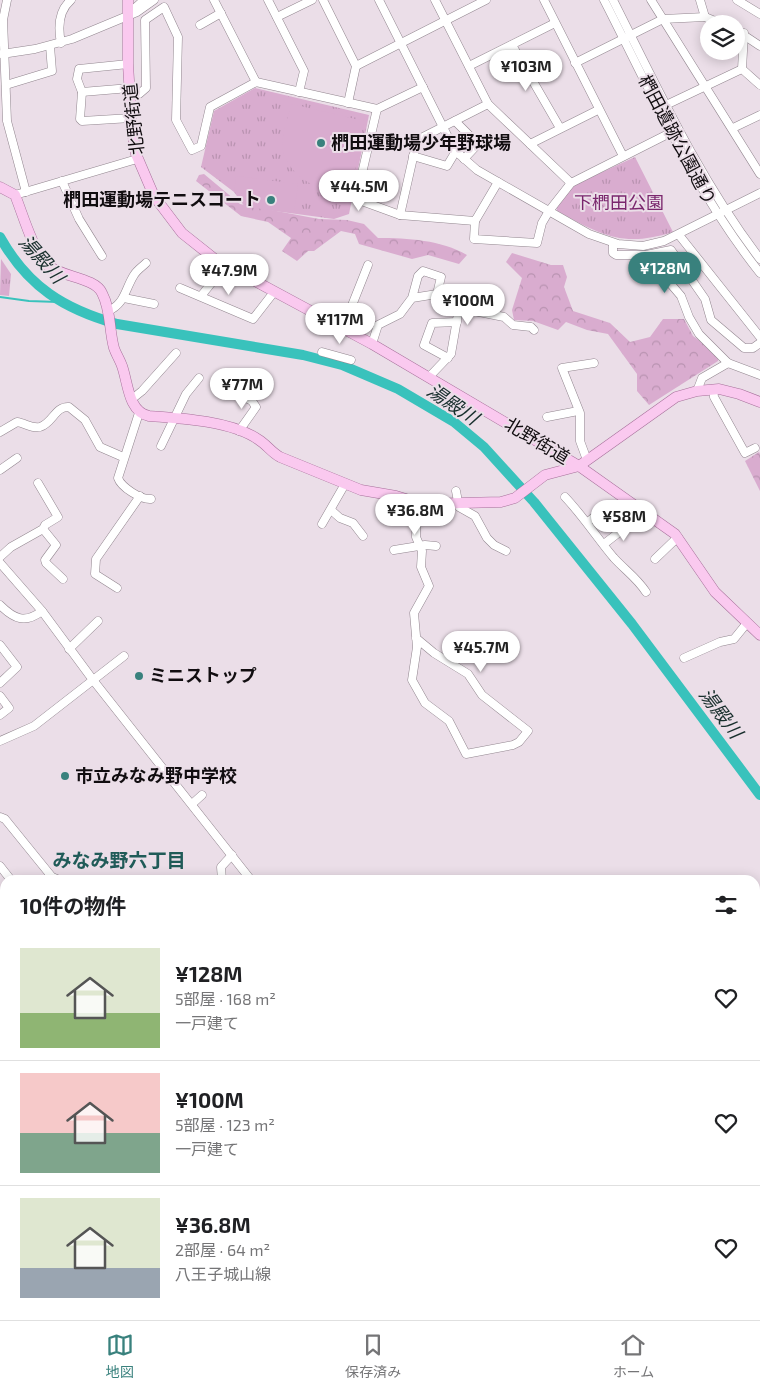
<!DOCTYPE html>
<html lang="ja">
<meta charset="utf-8">
<style>
:root{--surface:#fff;--page:#f2f2f2;--text:#202124;--muted:#757577;--line:#e0e0e0;--accent:#39817d}
body{margin:0;font-family:"Exo 2","Noto Sans JP",sans-serif;background:var(--page);color:var(--text);height:100vh;display:flex;flex-direction:column;font-size:19px;white-space:nowrap}
*{box-sizing:border-box;margin:0}
p{font-size:16px;color:var(--muted)}
.icon{flex:none;width:28px;height:28px;fill:none;stroke:currentColor;stroke-width:2;stroke-linecap:round;stroke-linejoin:round}
.map{position:relative;flex:1;overflow:hidden}
.drawer{position:absolute;left:0px;top:875px;width:760px;height:445px;display:flex;flex-direction:column;background:var(--surface);border-radius:15px 15px 0 0;box-shadow:0 2px 12px #0003}
.drawer>*{flex:none}
.buttons{position:absolute;left:700px;top:15px;display:grid;gap:10px}
.buttons a{display:grid;place-items:center;width:45px;height:45px;border-radius:50%;background:var(--surface);box-shadow:0 2px 12px #0003;font-size:25px}
.price{position:absolute;translate:-50% -42px;padding:0 11px;border-radius:18px;background:#fff;color:#222;font-size:16px;line-height:32px;filter:drop-shadow(0 1px 2px #0008)}
.price::after{content:'';position:absolute;left:50%;top:30px;width:15px;height:11px;margin-left:-8px;background:inherit;clip-path:polygon(0 0,100% 0,50% 100%)}
.price.current{background:var(--accent);color:#fff}
ul{padding:0;list-style:none}
li{display:flex;align-items:center;gap:15px;height:125px;padding:0 20px}
li+li{border-top:1px solid var(--line)}
li span{display:grid;place-items:center;flex:none;width:140px;height:100px;border-radius:0px;color:#555}
li>.icon{margin-inline-start:auto}
span .icon{width:60px;height:60px;fill:#fffc;stroke-width:1}
li b{font-size:21px}
h2{display:flex;justify-content:space-between;align-items:center;height:60px;padding:0 20px;font-size:21px}
.tab-bar{display:flex;justify-content:space-around;align-items:center;height:70px;border-top:1px solid var(--line);background:var(--surface);font-size:14px;color:var(--muted)}
.tab-bar a{display:grid;justify-items:center;gap:2px}
.tab-bar .current{color:var(--accent)}
.map>svg:first-child{display:block}
.grass{fill:url(#grass-tufts)}
.forest{fill:url(#forest-crowns)}
.pitch{fill:#d9accf}
.lines{fill:none;stroke-linecap:round;stroke-linejoin:round}
.stream{stroke:#39c2bc;stroke-width:2}
.river{stroke:#39c2bc;stroke-width:10}
.minor-casing{stroke:#92868f;stroke-width:9}
.major-casing{stroke:#a6709a;stroke-width:11}
.minor{stroke:#fff;stroke-width:8}
.major{stroke:#fac9ef;stroke-width:10}
.poi-dot{fill:#39817d;stroke:#ebdee8;stroke-width:2}
.labels{text-anchor:middle;stroke-width:4;stroke-linejoin:round;paint-order:stroke}
.street-label{font-size:18px;fill:#110d10;stroke:#ebdee8}
.poi-label{font-size:18px;font-weight:bold;fill:#110d10;stroke:#ebdee8;text-anchor:start}
.park-label{font-size:18px;fill:#7a266d;stroke:#ebdee8}
.water-label{font-size:19px;font-style:italic;fill:#172e2c;stroke:#ebdee8}
.neighbourhood-label{font-size:19px;font-weight:bold;fill:#205b58;stroke:#ebdee8}
</style>
<div class="map">
<svg width="760" height="1320" viewBox="0 0 760 1320">
<defs>
<pattern id="grass-tufts" width="24" height="20" patternUnits="userSpaceOnUse" patternTransform="scale(1.25)"><rect width="24" height="20" fill="#d9accf"/><path d="M3 7l-1-3M5 7V3M7 7l1-3M15 17l-1-3M17 17v-4M19 17l1-3" fill="none" stroke="#b993b1"/></pattern>
<pattern id="forest-crowns" width="20" height="18" patternUnits="userSpaceOnUse" patternTransform="scale(1.25)"><rect width="20" height="18" fill="#d9accf"/><path d="M2 6a3 3 0 1 1 6 0M12 15a3 3 0 1 1 6 0" fill="none" stroke="#b993b1"/></pattern>
</defs>
<rect width="100%" height="100%" fill="#ebdee8"/>
<g class="grass">
<polygon points="255,88 369,115 349,214 334,219 245,207 234,192 201,167 214,111"/>
<path d="M635 157 673 232C623 248 601 235 557 211V206L574 185Z"/>
<polygon points="1,259 11,274 9,296 0,295"/>
</g>
<g class="forest">
<path d="M204 174 240 204 319 219 347 220 364 224 378 238C408 238 441 240 467 255L459 264 428 255 412 259 359 244 355 234 341 231 314 251H308L297 261 282 251 291 238 268 222 241 216 196 181 199 175Z"/>
<polygon points="512,253 551,265 563,265 567,277 564,287 573,311 610,323 630,342 650,337 663,319 684,319 693,336 718,354 718,361 649,405 637,391 637,374 608,334 587,330 566,322 558,330 533,321 514,320 512,310 522,278 506,262"/>
<polygon points="759,452 760,454 760,491 745,461"/>
</g>
<g class="pitch">
<path d="M292 104 364 121 353 180C349 182 344 187 339 188 316 194 287 172 283 150 281 134 287 119 292 104Z"/>
<polygon points="236,176 298,184 294,213 245,207 247,194 234,192"/>
</g>
<g class="lines">
<polyline class="stream" points="0,297 29,301 58,302"/>
<path class="river" d="M0 237C28 287 64 309 117 324L303 355 342 365 398 389 454 422 484 447 534 502 632 624 760 795"/>
<defs>
<g id="minor">
<polyline points="7,0 3,20 7,121 26,192"/>
<polyline points="214,0 256,82"/>
<polyline points="268,0 304,71 299,92"/>
<polyline points="323,0 356,66 348,103"/>
<polyline points="379,0 448,137 460,155 477,170 589,234 618,244 643,246 664,241 760,193"/>
<polyline points="435,0 488,104 571,183"/>
<polyline points="544,0 623,156"/>
<path d="M604 0C652 94 694 190 760 273"/>
<path d="M613 0C658 89 699 179 760 259"/>
<polyline points="651,0 760,174"/>
<polyline points="700,0 705,17"/>
<polyline points="737,0 760,14"/>
<polyline points="128,14 144,0"/>
<polyline points="277,17 312,0"/>
<polyline points="200,25 221,13"/>
<polyline points="736,30 760,46"/>
<path d="M61 43C58 28 58 11 71 0"/>
<polyline points="512,45 560,128"/>
<polyline points="2,54 35,49 72,39 137,12 154,0"/>
<polyline points="575,63 663,19 705,17 722,24"/>
<polyline points="128,64 79,69 77,79 82,92 130,88"/>
<polyline points="356,66 486,0"/>
<polyline points="469,66 555,23"/>
<polyline points="742,69 744,33"/>
<polyline points="6,85 52,71 50,46"/>
<polyline points="423,87 377,109 356,199 400,215 475,221 498,182"/>
<polyline points="82,92 80,119 82,121 131,118"/>
<polyline points="130,96 139,94 146,88 145,20 164,7 178,37 176,120 192,150 201,146 210,107 256,82 377,109"/>
<polyline points="666,105 742,69 760,85"/>
<polyline points="455,121 478,144 464,159"/>
<polyline points="733,128 760,115"/>
<polyline points="530,144 598,110"/>
<polyline points="413,156 447,166 456,151"/>
<polyline points="62,181 79,219 102,256"/>
<polyline points="15,195 137,159"/>
<polyline points="400,215 417,140 488,104"/>
<polyline points="475,221 474,239 537,243 542,223 549,211 571,183 670,133"/>
<polyline points="679,235 760,337"/>
<polyline points="613,243 613,253 616,255 646,255 681,296 689,317 699,334 728,363 760,375"/>
<polyline points="646,255 671,250 705,299 711,320 744,348 753,348 760,343"/>
<polyline points="180,288 253,319 274,292"/>
<polyline points="201,296 225,266"/>
<polyline points="124,298 154,304"/>
<path d="M108 311C125 304 125 289 134 275 137 270 142 267 146 263"/>
<polyline points="343,328 368,265"/>
<polyline points="372,344 378,325 400,314 412,298 437,294 441,277 423,271 418,276 412,298"/>
<polyline points="322,352 351,360"/>
<polyline points="448,358 424,345 432,323 457,322"/>
<polyline points="429,377 451,354 459,308 504,317 513,325 531,327 534,330"/>
<polyline points="713,389 714,397 745,453 755,448"/>
<polyline points="231,391 252,401 256,407 239,431"/>
<polyline points="697,391 702,378 728,363"/>
<polyline points="132,399 142,391 176,353"/>
<path d="M139 413 118 478C121 487 141 500 151 499"/>
<polyline points="547,417 578,411"/>
<path d="M0 432 17 422C25 423 32 429 40 427 53 423 55 406 69 407L85 420 100 447 123 457"/>
<polyline points="161,446 186,394 199,378"/>
<polyline points="587,460 580,441 580,413 562,368 594,363"/>
<polyline points="0,470 17,458"/>
<polyline points="456,491 459,507 475,516 487,538 494,545 506,551"/>
<path d="M565 497C584 517 597 538 614 558 625 570 637 578 646 592"/>
<polyline points="331,510 340,518 353,523 363,536"/>
<polyline points="588,522 605,508 631,523 643,522 650,516"/>
<polyline points="322,524 345,484"/>
<polyline points="43,529 56,545 45,560 46,563 63,579"/>
<polyline points="604,544 631,523"/>
<polyline points="394,550 425,545 436,546"/>
<polyline points="0,557 11,547 43,529 45,525 58,517 38,483"/>
<polyline points="655,559 678,537"/>
<polyline points="0,563 42,611 93,680 251,880"/>
<polyline points="117,588 95,574 96,559 140,496"/>
<path d="M0 605C14 619 25 624 42 611"/>
<polyline points="416,638 434,653 468,674 482,695 528,731 519,742 513,745 466,754 449,721 425,703 412,680 417,647 414,613 429,586 421,567 422,551 416,537 417,503"/>
<polyline points="0,645 17,667 0,683"/>
<polyline points="69,649 98,621"/>
<polyline points="684,658 720,642 734,639 747,623"/>
<polyline points="0,696 9,708 0,715"/>
<polyline points="0,741 34,726 124,656"/>
<polyline points="192,804 202,795"/>
<polyline points="0,817 5,819 52,877 59,880"/>
<polyline points="0,866 11,880"/>
<polyline points="222,880 221,867 232,855"/>
<polyline points="0,919 5,915"/>
<polyline points="0,998 5,982"/>
<polyline points="0,1010 5,1011"/>
<polyline points="0,1095 5,1102"/>
<polyline points="0,1159 5,1165"/>
<polyline points="467,1315 469,1320"/>
<polyline points="488,1315 489,1320"/>
<polyline points="525,1315 527,1320"/>
<polyline points="570,1315 575,1320"/>
<polyline points="652,1315 657,1320"/>
<polyline points="56,1320 57,1315"/>
<polyline points="164,1320 166,1315"/>
<polyline points="279,1320 280,1315"/>
<polyline points="289,1320 290,1315"/>
<polyline points="329,1320 330,1315"/>
<polyline points="365,1320 366,1315"/>
<polyline points="399,1320 401,1315"/>
<polyline points="436,1320 437,1315"/>
<polyline points="614,1320 619,1315"/>
<polyline points="627,1320 630,1315"/>
</g>
<g id="major">
<polyline points="128,0 128,64 132,130 136,154 154,196 182,233 216,260 372,344 579,466 675,534 715,592 760,635"/>
<path d="M0 187 15 195C22 212 34 253 46 264 59 277 95 277 102 293 111 310 109 330 114 348 116 354 120 360 122 366 128 382 128 412 149 416 180 418 233 421 259 440 267 445 271 452 280 457L361 490 396 496 422 504 501 502 515 498 545 475 579 466 676 397 697 391 719 389 739 394 760 402"/>
</g>
</defs>
<use href="#minor" class="minor-casing"/>
<use href="#major" class="major-casing"/>
<use href="#minor" class="minor"/>
<use href="#major" class="major"/>
</g>
<g class="poi-dot">
<circle cx="321" cy="143" r="5"/>
<circle cx="271" cy="200" r="5"/>
<circle cx="139" cy="676" r="5"/>
<circle cx="65" cy="776" r="5"/>
</g>
<g class="labels">
<g class="street-label">
<text transform="translate(134 119) rotate(-96)" y="6">北野街道</text>
<text transform="translate(677 140) rotate(62)" y="6">椚田遺跡公園通り</text>
<text transform="translate(537 441) rotate(31)" y="6">北野街道</text>
</g>
<g class="poi-label">
<text x="331" y="149">椚田運動場少年野球場</text>
<text x="261" y="206" text-anchor="end">椚田運動場テニスコート</text>
<text x="149" y="682">ミニストップ</text>
<text x="75" y="782">市立みなみ野中学校</text>
</g>
<g class="park-label">
<text x="619" y="209">下椚田公園</text>
</g>
<g class="water-label">
<text transform="translate(42 259) rotate(48)" y="7">湯殿川</text>
<text transform="translate(453 404) rotate(34)" y="7">湯殿川</text>
<text transform="translate(721 713) rotate(53)" y="7">湯殿川</text>
</g>
<g class="neighbourhood-label">
<text x="119" y="867">みなみ野六丁目</text>
</g>
</g>
</svg>
<div class="buttons">
<a><svg class="icon" aria-label="layers" viewBox="0 0 24 24"><path d="M12 4l9 5-9 5-9-5zM3 14l9 5 9-5"/></svg></a>
</div>
<b class="price" style="left:526px;top:92px">¥103M</b>
<b class="price" style="left:359px;top:212px">¥44.5M</b>
<b class="price current" style="left:665px;top:294px">¥128M</b>
<b class="price" style="left:229px;top:296px">¥47.9M</b>
<b class="price" style="left:468px;top:326px">¥100M</b>
<b class="price" style="left:340px;top:345px">¥117M</b>
<b class="price" style="left:242px;top:410px">¥77M</b>
<b class="price" style="left:415px;top:536px">¥36.8M</b>
<b class="price" style="left:624px;top:542px">¥58M</b>
<b class="price" style="left:481px;top:673px">¥45.7M</b>
<section class="drawer">
<h2>10件の物件<svg class="icon" aria-label="filters" viewBox="0 0 24 24"><path d="M4 7h16M4 17h16"/><circle cx="9" cy="7" r="2"/><circle cx="15" cy="17" r="2"/></svg></h2>
<ul>
<li><span style="background:linear-gradient(#dfe7d0 65%,#8fb573 0)"><svg class="icon" aria-label="home" viewBox="0 0 24 24"><path d="M3 11l9-7 9 7M6 9v11h12V9"/></svg></span><div><b>¥128M</b><p>5部屋 · 168 m²</p><p>一戸建て</p></div><svg class="icon" aria-label="heart" viewBox="0 0 24 24"><path d="M12 20l-8-8c-3-5 5-10 8-4 3-6 11-1 8 4z"/></svg></li>
<li><span style="background:linear-gradient(#f6c9c9 60%,#7fa58c 0)"><svg class="icon" aria-label="home" viewBox="0 0 24 24"><path d="M3 11l9-7 9 7M6 9v11h12V9"/></svg></span><div><b>¥100M</b><p>5部屋 · 123 m²</p><p>一戸建て</p></div><svg class="icon" aria-label="heart" viewBox="0 0 24 24"><path d="M12 20l-8-8c-3-5 5-10 8-4 3-6 11-1 8 4z"/></svg></li>
<li><span style="background:linear-gradient(#dfe7d0 70%,#9aa5b1 0)"><svg class="icon" aria-label="home" viewBox="0 0 24 24"><path d="M3 11l9-7 9 7M6 9v11h12V9"/></svg></span><div><b>¥36.8M</b><p>2部屋 · 64 m²</p><p>八王子城山線</p></div><svg class="icon" aria-label="heart" viewBox="0 0 24 24"><path d="M12 20l-8-8c-3-5 5-10 8-4 3-6 11-1 8 4z"/></svg></li>
</ul>
</section>
</div>
<nav class="tab-bar">
<a class="current"><svg class="icon" aria-label="map" viewBox="0 0 24 24"><path d="M3 6l6-2 6 2 6-2v14l-6 2-6-2-6 2zM9 4v14M15 6v14"/></svg>地図</a>
<a><svg class="icon" aria-label="saved" viewBox="0 0 24 24"><path d="M7 4h10v16l-5-4-5 4z"/></svg>保存済み</a>
<a><svg class="icon" aria-label="home" viewBox="0 0 24 24"><path d="M3 11l9-7 9 7M6 9v11h12V9"/></svg>ホーム</a>
</nav>
